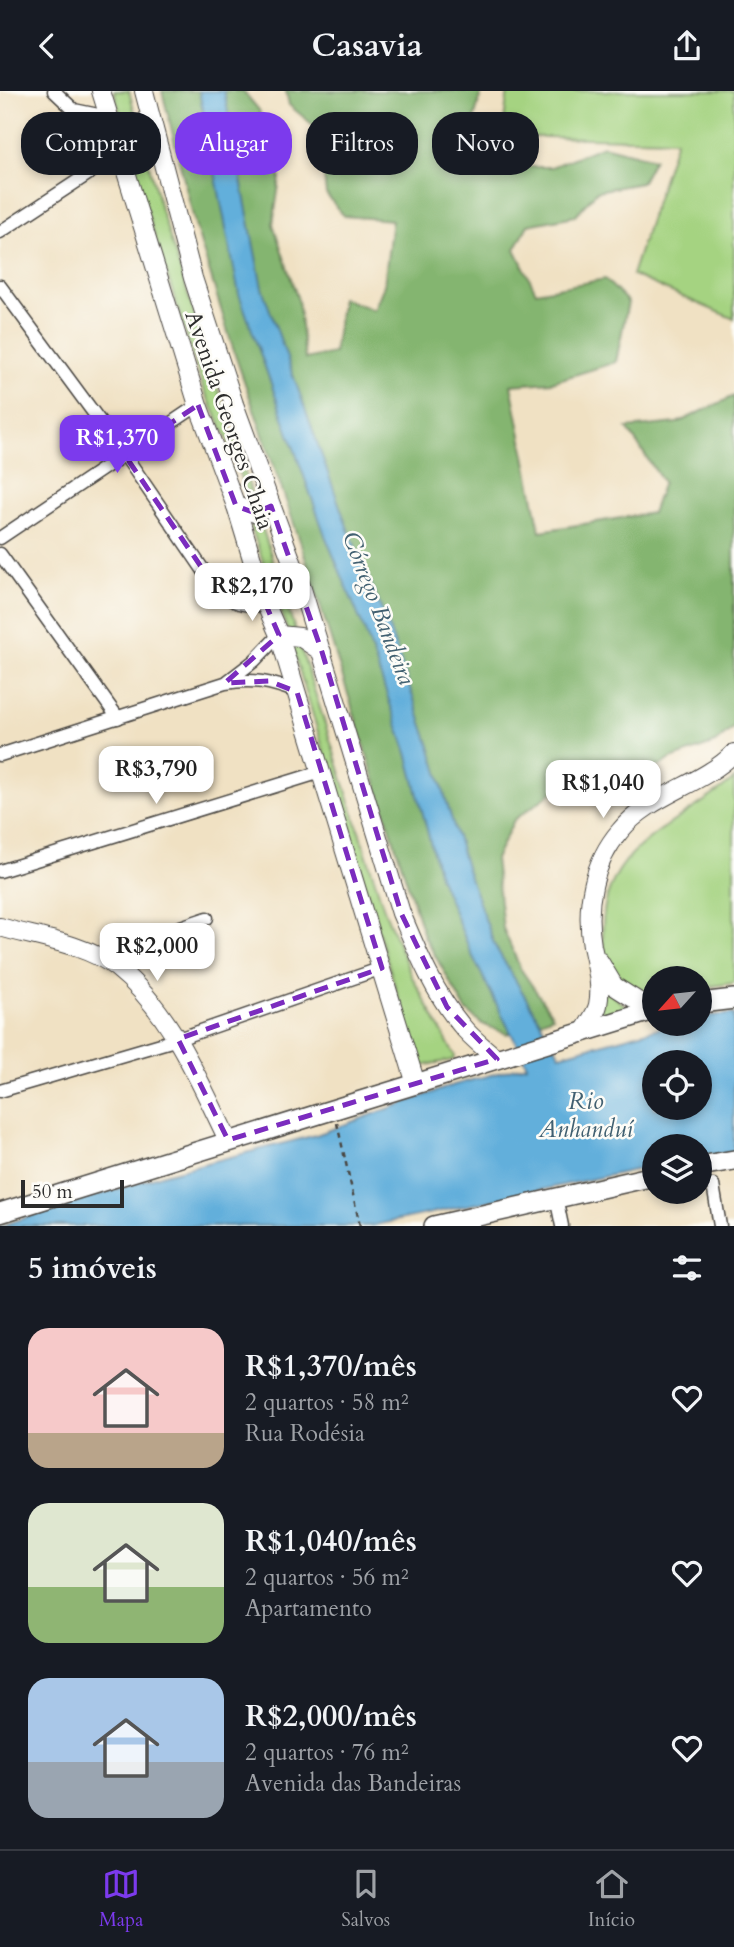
<!DOCTYPE html>
<html lang="pt">
<meta charset="utf-8">
<style>
:root{--surface:#171b24;--page:#242831;--text:#f1f3f6;--muted:#9ea1a6;--line:#363941;--accent:#7c3aed}
body{margin:0;font-family:Cardo,serif;background:var(--page);color:var(--text);height:100vh;display:flex;flex-direction:column;font-size:26px;white-space:nowrap}
*{box-sizing:border-box;margin:0}
p{font-size:23px;color:var(--muted)}
.icon{flex:none;width:38px;height:38px;fill:none;stroke:currentColor;stroke-width:2;stroke-linecap:round;stroke-linejoin:round}
.map{position:relative;height:1135px;overflow:hidden}
.panel{display:flex;flex-direction:column;background:var(--surface);flex:1}
.panel>*{flex:none}
.top-card{position:absolute;left:21px;top:21px;width:693px;height:63px;display:flex;gap:14px}
.needle{width:46px;rotate:243deg}
.fabs{position:absolute;left:642px;top:875px;display:grid;gap:14px}
.fabs a{display:grid;place-items:center;width:70px;height:70px;border-radius:50%;background:var(--surface);box-shadow:0 4px 10px #0003;font-size:35px}
.scale{position:absolute;left:21px;bottom:18px;width:103px;box-sizing:border-box;padding-left:7px;border:4px solid #2b2b2b;border-top:0;font-size:19px;line-height:24px;white-space:nowrap;color:#2b2b2b;-webkit-text-stroke:5px #fdfcf7;paint-order:stroke}
.price{position:absolute;translate:-50% -60px;padding:0 16px;border-radius:14px;background:#fff;color:#222;font-size:23px;line-height:46px;filter:drop-shadow(0 2px 4px #0008)}
.price::after{content:'';position:absolute;left:50%;top:42px;width:21px;height:16px;margin-left:-10px;background:inherit;clip-path:polygon(0 0,100% 0,50% 100%)}
.price.current{background:var(--accent);color:#fff}
ul{padding:0;list-style:none}
li{display:flex;align-items:center;gap:21px;height:175px;padding:0 28px}
li span{display:grid;place-items:center;flex:none;width:196px;height:140px;border-radius:21px;color:#555}
li>.icon{margin-inline-start:auto}
span .icon{width:84px;height:84px;fill:#fffc;stroke-width:1}
li b{font-size:30px}
h2{display:flex;justify-content:space-between;align-items:center;height:84px;padding:0 28px;font-size:30px}
.chip{padding:0 24px;border-radius:28px;background:var(--surface);box-shadow:0 4px 10px #0003;font-size:24px;line-height:63px}
.chip.current{background:var(--accent);color:#fff}
header{display:flex;justify-content:space-between;align-items:center;height:91px;padding:0 28px;background:var(--surface);font-size:32px;font-weight:800}
.tab-bar{display:flex;justify-content:space-around;align-items:center;height:98px;border-top:2px solid var(--line);background:var(--surface);font-size:19px;color:var(--muted)}
.tab-bar a{display:grid;justify-items:center;gap:4px}
.tab-bar .current{color:var(--accent)}
.map>svg:first-child{display:block}
.green{fill:#a5d381;stroke:#687f56;stroke-width:2}
.forest{fill:#84b56f;stroke:#58704d;stroke-width:2}
.water{fill:#62afdb;stroke:#466d83;stroke-width:2;fill-rule:evenodd}
.lines{fill:none;stroke-linecap:round;stroke-linejoin:round}
.street-casing{stroke:#494642;stroke-width:15}
.secondary-casing{stroke:#494642;stroke-width:20}
.primary-casing{stroke:#494642;stroke-width:22}
.path{stroke:#494642;stroke-width:2.5;stroke-dasharray:5 5;stroke-linecap:butt}
.street{stroke:#fff;stroke-width:12}
.secondary{stroke:#fff;stroke-width:18}
.primary{stroke:#fff;stroke-width:19}
.marked{fill:none;stroke:#7b2cbf;stroke-width:5;stroke-dasharray:14 9;stroke-linejoin:round}
.labels{text-anchor:middle;stroke-width:5;stroke-linejoin:round;paint-order:stroke}
.street-label{font-size:23px;fill:#2b2b2b;stroke:#fdfcf7}
.water-label{font-size:24px;font-style:italic;fill:#416071;stroke:#fdfcf7}
</style>
<header><svg class="icon" aria-label="back" viewBox="0 0 24 24"><path d="M15 5l-7 7 7 7"/></svg>Casavia<svg class="icon" aria-label="share" viewBox="0 0 24 24"><path d="M12 15V3M7 8l5-5 5 5M5 13v7h14v-7"/></svg></header>
<div class="map">
<svg width="734" height="1135" viewBox="0 0 734 1135">
<rect width="100%" height="100%" fill="#fdfcf7"/>
<filter id="ink" filterUnits="userSpaceOnUse"><feTurbulence type="fractalNoise" baseFrequency=".0143" numOctaves="2"/><feDisplacementMap in="SourceGraphic" scale="14" xChannelSelector="R" yChannelSelector="G"/><feConvolveMatrix kernelMatrix="1 2 1 2 8 2 1 2 1" color-interpolation-filters="sRGB"/></filter>
<filter id="wash" filterUnits="userSpaceOnUse"><feTurbulence type="fractalNoise" baseFrequency=".00686" numOctaves="4" result="noise"/><feDisplacementMap in="SourceGraphic" scale="28" xChannelSelector="R" yChannelSelector="G"/><feGaussianBlur stdDeviation="1.57" result="paint"/><feColorMatrix in="noise" values="0 0 0 0 0 0 0 0 0 0 0 0 0 0 0 0 0 1.4 0 .05"/><feComposite in="paint" operator="in"/></filter>
<g filter="url(#wash)">
<rect width="100%" height="100%" fill="#f0e1c3"/>
<g class="green">
<polygon points="114,0 129,0 161,119 384,818 411,884 455,965 452,969 422,975 418,971 285,532 252,439 248,408 227,347 203,297 148,124"/>
<polygon points="508,0 734,0 734,228 632,184 676,49 502,45"/>
<path d="M734 688V892L700 897V887H654V910C626 899 605 880 603 849 597 754 675 738 734 688Z"/>
<polygon points="604,898 631,919 597,927"/>
</g>
<polygon class="forest" points="162,0 243,0 259,19 280,87 273,133 298,209 305,268 334,262 342,207 374,219 384,194 392,129 344,125 326,103 324,84 334,71 330,48 289,14 286,0 482,0 473,32 482,76 551,76 603,55 654,68 641,92 597,100 575,125 528,134 515,158 536,201 605,188 628,211 616,271 552,291 511,294 540,440 652,422 663,391 627,337 677,332 734,305 734,636 715,652 671,668 603,710 558,697 514,729 495,768 503,837 520,877 553,925 507,943 482,933 466,919 424,845 299,447 235,264 196,137"/>
<path class="water" d="M199 0H224L262 197 348 438 388 534 431 658 466 776 495 855 560 964 674 933H700V926L704 925 734 923V1061L700 1066V1055H654V1075L370 1135H0L168 1082 316 1044 454 994 527 974 472 864 439 785 407 662 366 543 326 447 239 203ZM654 971H700V1017H654Z"/>
</g>
<g filter="url(#ink)">
<g class="lines">
<defs>
<g id="street">
<polyline points="54,0 74,19 108,26"/>
<polyline points="0,141 120,62"/>
<path d="M0 195 124 363 217 499C234 513 244 515 266 514"/>
<polyline points="0,447 198,314"/>
<polyline points="0,463 118,627"/>
<polyline points="228,590 254,570 279,544"/>
<path d="M0 664 225 592C253 587 271 591 297 601"/>
<polyline points="0,780 321,681"/>
<polyline points="94,865 207,827"/>
<polyline points="0,1000 178,948 382,877"/>
<polyline points="713,1094 720,1135"/>
<polyline points="556,1106 562,1135"/>
</g>
<g id="secondary">
<polyline points="101,0 198,314 236,415 266,514 279,544 416,993"/>
<path d="M144 0 193 187 234 313 302 498 401 822C417 860 434 902 461 934 471 947 485 957 497 968"/>
<polyline points="236,415 255,422 271,415"/>
<polyline points="279,544 300,546 322,561"/>
<path d="M0 836C37 847 87 853 117 877 171 920 199 990 228 1049"/>
<polyline points="599,870 614,895 652,919"/>
<path d="M583 942C588 933 596 923 598 914 602 894 596 874 592 855 585 815 593 771 620 740 650 703 701 695 734 662"/>
</g>
<g id="primary">
<polyline points="700,912 734,908"/>
<polyline points="700,1075 734,1069"/>
<polyline points="0,1122 654,919"/>
<polyline points="434,1135 654,1085"/>
</g>
</defs>
<use href="#street" class="street-casing"/>
<use href="#secondary" class="secondary-casing"/>
<use href="#primary" class="primary-casing"/>
<polyline class="path" points="337,1032 360,1135"/>
<use href="#street" class="street"/>
<use href="#secondary" class="secondary"/>
<use href="#primary" class="primary"/>
</g>
</g>
<path class="marked" d="M198 314 236 415 255 422 271 415 322 561 401 822 447 916 497 968 228 1049 178 948 382 877 297 601 269 590 225 592 279 544 266 514 243 515 217 499 124 363Z"/>
<g class="labels">
<g class="street-label">
<text transform="translate(230 329) rotate(71)" y="8">Avenida Georges Chaia</text>
</g>
<g class="water-label">
<text transform="translate(379 517) rotate(69)" y="8">Córrego Bandeira</text>
<text x="586" y="1018">Rio<tspan x="586" dy="28">Anhanduí</tspan></text>
</g>
</g>
</svg>
<div class="fabs">
<a><svg class="needle" viewBox="-14 -14 28 28"><path d="M0-13l5 13h-10z" fill="#e53935"/><path d="M0 13l5-13h-10z" fill="#9ea1a6"/></svg></a>
<a><svg class="icon" aria-label="locate" viewBox="0 0 24 24"><circle cx="12" cy="12" r="6"/><path d="M12 2v4M12 18v4M2 12h4M18 12h4"/></svg></a>
<a><svg class="icon" aria-label="layers" viewBox="0 0 24 24"><path d="M12 4l9 5-9 5-9-5zM3 14l9 5 9-5"/></svg></a>
</div>
<div class="scale">50 m</div>
<b class="price current" style="left:117px;top:384px">R$1,370</b>
<b class="price" style="left:252px;top:532px">R$2,170</b>
<b class="price" style="left:156px;top:715px">R$3,790</b>
<b class="price" style="left:603px;top:729px">R$1,040</b>
<b class="price" style="left:157px;top:892px">R$2,000</b>
<div class="top-card">
<a class="chip">Comprar</a>
<a class="chip current">Alugar</a>
<a class="chip">Filtros</a>
<a class="chip">Novo</a>
</div>
</div>
<section class="panel">
<h2>5 imóveis<svg class="icon" aria-label="filters" viewBox="0 0 24 24"><path d="M4 7h16M4 17h16"/><circle cx="9" cy="7" r="2"/><circle cx="15" cy="17" r="2"/></svg></h2>
<ul>
<li><span style="background:linear-gradient(#f6c9c9 75%,#b9a48a 0)"><svg class="icon" aria-label="home" viewBox="0 0 24 24"><path d="M3 11l9-7 9 7M6 9v11h12V9"/></svg></span><div><b>R$1,370/mês</b><p>2 quartos · 58 m²</p><p>Rua Rodésia</p></div><svg class="icon" aria-label="heart" viewBox="0 0 24 24"><path d="M12 20l-8-8c-3-5 5-10 8-4 3-6 11-1 8 4z"/></svg></li>
<li><span style="background:linear-gradient(#dfe7d0 60%,#8fb573 0)"><svg class="icon" aria-label="home" viewBox="0 0 24 24"><path d="M3 11l9-7 9 7M6 9v11h12V9"/></svg></span><div><b>R$1,040/mês</b><p>2 quartos · 56 m²</p><p>Apartamento</p></div><svg class="icon" aria-label="heart" viewBox="0 0 24 24"><path d="M12 20l-8-8c-3-5 5-10 8-4 3-6 11-1 8 4z"/></svg></li>
<li><span style="background:linear-gradient(#a9c7e8 60%,#9aa5b1 0)"><svg class="icon" aria-label="home" viewBox="0 0 24 24"><path d="M3 11l9-7 9 7M6 9v11h12V9"/></svg></span><div><b>R$2,000/mês</b><p>2 quartos · 76 m²</p><p>Avenida das Bandeiras</p></div><svg class="icon" aria-label="heart" viewBox="0 0 24 24"><path d="M12 20l-8-8c-3-5 5-10 8-4 3-6 11-1 8 4z"/></svg></li>
</ul>
</section>
<nav class="tab-bar">
<a class="current"><svg class="icon" aria-label="map" viewBox="0 0 24 24"><path d="M3 6l6-2 6 2 6-2v14l-6 2-6-2-6 2zM9 4v14M15 6v14"/></svg>Mapa</a>
<a><svg class="icon" aria-label="saved" viewBox="0 0 24 24"><path d="M7 4h10v16l-5-4-5 4z"/></svg>Salvos</a>
<a><svg class="icon" aria-label="home" viewBox="0 0 24 24"><path d="M3 11l9-7 9 7M6 9v11h12V9"/></svg>Início</a>
</nav>
